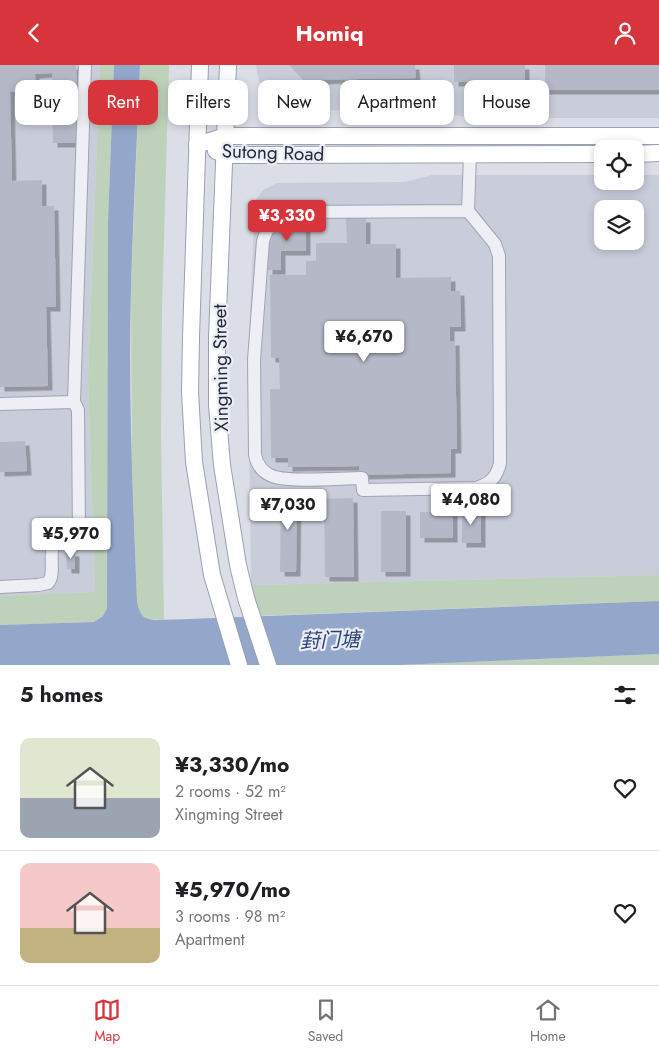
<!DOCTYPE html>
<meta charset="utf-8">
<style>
:root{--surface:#fff;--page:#f6f6f6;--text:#202124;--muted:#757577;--line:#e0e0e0;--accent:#d7343b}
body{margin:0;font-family:Jost,"Noto Sans SC",sans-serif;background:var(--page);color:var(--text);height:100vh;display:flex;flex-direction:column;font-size:19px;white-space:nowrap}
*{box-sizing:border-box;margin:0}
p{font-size:16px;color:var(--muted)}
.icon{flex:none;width:28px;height:28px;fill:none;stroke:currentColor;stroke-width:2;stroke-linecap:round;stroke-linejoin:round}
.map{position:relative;height:600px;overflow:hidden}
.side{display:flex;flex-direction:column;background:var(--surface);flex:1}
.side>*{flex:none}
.top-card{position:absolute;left:15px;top:15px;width:630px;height:45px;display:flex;gap:10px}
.controls{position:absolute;left:594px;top:75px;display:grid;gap:10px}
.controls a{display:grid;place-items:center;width:50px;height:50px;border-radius:10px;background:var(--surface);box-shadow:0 2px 8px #0003;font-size:25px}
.price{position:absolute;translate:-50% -42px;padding:0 11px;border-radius:5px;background:#fff;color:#222;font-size:16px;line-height:32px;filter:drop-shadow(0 1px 2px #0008)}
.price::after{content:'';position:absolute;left:50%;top:30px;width:15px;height:11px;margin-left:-8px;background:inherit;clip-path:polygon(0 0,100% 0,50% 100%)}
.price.on{background:var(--accent);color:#fff}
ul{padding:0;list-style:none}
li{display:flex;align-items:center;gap:15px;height:125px;padding:0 20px}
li+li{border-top:1px solid var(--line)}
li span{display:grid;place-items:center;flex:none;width:140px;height:100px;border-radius:10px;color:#555}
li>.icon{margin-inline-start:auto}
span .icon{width:60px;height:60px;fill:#fffc;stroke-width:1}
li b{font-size:21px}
h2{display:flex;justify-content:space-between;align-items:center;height:60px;padding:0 20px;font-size:21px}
.tag{padding:0 18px;border-radius:10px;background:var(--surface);box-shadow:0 2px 8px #0003;font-size:18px;line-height:45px}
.tag.on{background:var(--accent);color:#fff}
header{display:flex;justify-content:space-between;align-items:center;height:65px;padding:0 20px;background:var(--accent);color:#fff;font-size:22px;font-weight:700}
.tab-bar{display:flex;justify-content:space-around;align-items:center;height:70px;border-top:1px solid var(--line);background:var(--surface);font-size:14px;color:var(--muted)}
.tab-bar a{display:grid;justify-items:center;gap:2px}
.tab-bar .on{color:var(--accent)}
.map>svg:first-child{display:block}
.built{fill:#c9cdd9;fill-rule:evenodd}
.green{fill:#bed1bb}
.water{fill:#92a7ca}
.building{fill:#b5b9c7;filter:url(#shadow)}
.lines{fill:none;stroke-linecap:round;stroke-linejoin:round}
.minor-casing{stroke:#a0a4b1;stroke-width:14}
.major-casing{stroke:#99a1b3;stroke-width:18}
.minor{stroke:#eeeff5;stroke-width:12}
.major{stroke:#fff;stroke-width:16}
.major-bridge-casing{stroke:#99a1b3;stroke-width:18;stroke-linecap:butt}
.major-bridge{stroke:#fff;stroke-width:16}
.labels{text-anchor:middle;stroke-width:4.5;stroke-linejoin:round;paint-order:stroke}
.street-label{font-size:19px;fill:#242a3d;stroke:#eaedf4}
.water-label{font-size:20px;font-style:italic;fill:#2c4474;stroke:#eaedf4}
</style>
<header><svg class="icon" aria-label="back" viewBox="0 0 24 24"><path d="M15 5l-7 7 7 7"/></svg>Homiq<svg class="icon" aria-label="person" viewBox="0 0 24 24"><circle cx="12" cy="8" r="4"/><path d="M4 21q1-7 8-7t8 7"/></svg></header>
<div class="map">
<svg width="659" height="600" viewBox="0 0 659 600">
<defs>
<filter id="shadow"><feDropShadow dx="4.5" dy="4.5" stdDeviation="0" flood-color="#0004"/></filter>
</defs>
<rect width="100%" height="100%" fill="#dbdee7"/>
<g class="built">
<polygon points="0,0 100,0 88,312 95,527 0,531"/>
<polygon points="256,0 659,0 659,53 473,53 431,46 285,45 273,41 262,27 257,8"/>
<path d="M432 110H602V116H635V110H659V510L251 520 248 293 255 136 263 125 277 118 405 117ZM602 144H635V176H602Z"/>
</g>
<g class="green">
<polygon points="100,0 114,0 108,157 107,543 103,551 94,557 0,560 0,531 95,527 88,312"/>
<polygon points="140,0 169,0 162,244 161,370 164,555 147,554 140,548 137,536 132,398 131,225"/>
<polygon points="659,510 659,536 251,551 251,520"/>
<polygon points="659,589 659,600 398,600"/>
</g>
<path class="water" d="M114 0H140C137 75 133 149 131 224 128 328 133 432 137 536 140 553 145 555 161 555L659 536V589L398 600H0V560L94 557 103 551 107 543 108 157Z"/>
<g class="building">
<polygon points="0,0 76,0 78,78 53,78 52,8 35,9 36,26 10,27 12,116 42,115 42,141 54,141 56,242 46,242 48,321 0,322"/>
<polygon points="289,0 415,0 416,13 304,15"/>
<polygon points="454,0 525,0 525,16 454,17"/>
<rect x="545" y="0" width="114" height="25"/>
<polygon points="346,153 366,153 366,179 396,179 396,213 451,212 451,226 460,226 461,262 450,262 450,276 455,276 457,384 451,384 451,408 359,410 359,401 288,402 288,393 271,393 270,324 280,324 279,293 271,293 270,210 306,210 306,196 316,196 316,178 347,178"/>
<polygon points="289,156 306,156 306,186 281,186 281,205 268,205 269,178 277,163"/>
<polygon points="25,376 27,406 0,407 0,377"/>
<polygon points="281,424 297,424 296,507 280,507"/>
<polygon points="353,433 354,512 325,512 324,434"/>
<polygon points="462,443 481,444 481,478 462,478"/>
<rect x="381" y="446" width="25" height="61"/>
<rect x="420" y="447" width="33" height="26"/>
<polygon points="66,487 75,487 75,504 67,504"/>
</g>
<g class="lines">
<defs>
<g id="minor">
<path d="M468 146 292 147C277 151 267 161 263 176L254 295 255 390C257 400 262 407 272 411 289 418 341 413 362 413L363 425 476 423C490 419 497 412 500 398L499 191 495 179 468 146 470 89"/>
<polyline points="0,339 74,337"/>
<path d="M0 522 38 520 48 518C58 507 43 478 62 474 67 473 73 474 79 473L78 345 74 337 85 0"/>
</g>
<g id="major">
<polyline points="200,0 191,272 190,327 194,397 212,510 239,600"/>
<polyline points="228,0 217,272 217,340 222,400 238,500 246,533"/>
<polyline points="197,80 225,71 659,71"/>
<polyline points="216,86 225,90 602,89"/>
<polyline points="635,89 659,88"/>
</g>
</defs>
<use href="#minor" class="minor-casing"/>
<use href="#major" class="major-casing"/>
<use href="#minor" class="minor"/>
<use href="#major" class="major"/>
<defs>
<polyline id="major-bridge" points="246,533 268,600"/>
</defs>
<use href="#major-bridge" class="major-bridge-casing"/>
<use href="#major-bridge" class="major-bridge"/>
</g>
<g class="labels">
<g class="street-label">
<text transform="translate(273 87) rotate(2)" y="7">Sutong Road</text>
<text transform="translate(220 303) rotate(-91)" y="7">Xingming Street</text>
</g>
<g class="water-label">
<text transform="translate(330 575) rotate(-2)" y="7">葑门塘</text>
</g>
</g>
</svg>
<div class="controls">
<a><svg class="icon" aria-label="locate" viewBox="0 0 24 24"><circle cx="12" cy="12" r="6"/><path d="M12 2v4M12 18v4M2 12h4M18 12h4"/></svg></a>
<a><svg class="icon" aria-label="layers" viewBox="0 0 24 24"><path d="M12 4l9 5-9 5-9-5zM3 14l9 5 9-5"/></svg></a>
</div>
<b class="price on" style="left:287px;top:177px">¥3,330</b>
<b class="price" style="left:364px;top:298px">¥6,670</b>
<b class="price" style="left:471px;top:461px">¥4,080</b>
<b class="price" style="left:288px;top:466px">¥7,030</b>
<b class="price" style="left:71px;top:495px">¥5,970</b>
<div class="top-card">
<a class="tag">Buy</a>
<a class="tag on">Rent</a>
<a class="tag">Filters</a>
<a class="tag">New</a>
<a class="tag">Apartment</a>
<a class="tag">House</a>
</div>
</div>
<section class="side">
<h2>5 homes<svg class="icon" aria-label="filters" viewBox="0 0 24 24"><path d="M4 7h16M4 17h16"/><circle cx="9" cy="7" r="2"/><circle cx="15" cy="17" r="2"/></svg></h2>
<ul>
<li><span style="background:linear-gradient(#dfe7d0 60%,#9aa5b1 0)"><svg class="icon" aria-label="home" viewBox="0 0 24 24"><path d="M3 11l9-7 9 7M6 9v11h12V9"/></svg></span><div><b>¥3,330/mo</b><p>2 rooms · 52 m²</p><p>Xingming Street</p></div><svg class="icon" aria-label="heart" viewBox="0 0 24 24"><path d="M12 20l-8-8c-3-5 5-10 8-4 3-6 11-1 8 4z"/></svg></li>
<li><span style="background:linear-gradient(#f6c9c9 65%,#c2b280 0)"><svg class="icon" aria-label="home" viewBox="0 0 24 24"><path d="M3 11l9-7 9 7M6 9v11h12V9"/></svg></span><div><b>¥5,970/mo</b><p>3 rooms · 98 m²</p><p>Apartment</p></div><svg class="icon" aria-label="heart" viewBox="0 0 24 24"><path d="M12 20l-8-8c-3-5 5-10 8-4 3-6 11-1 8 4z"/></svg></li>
</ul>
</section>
<nav class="tab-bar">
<a class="on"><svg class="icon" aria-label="map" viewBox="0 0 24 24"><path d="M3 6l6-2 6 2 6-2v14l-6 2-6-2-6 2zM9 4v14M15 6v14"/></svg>Map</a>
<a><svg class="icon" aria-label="saved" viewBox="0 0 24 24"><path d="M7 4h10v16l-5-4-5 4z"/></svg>Saved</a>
<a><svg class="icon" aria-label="home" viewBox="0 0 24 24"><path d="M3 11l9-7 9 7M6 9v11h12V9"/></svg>Home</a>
</nav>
